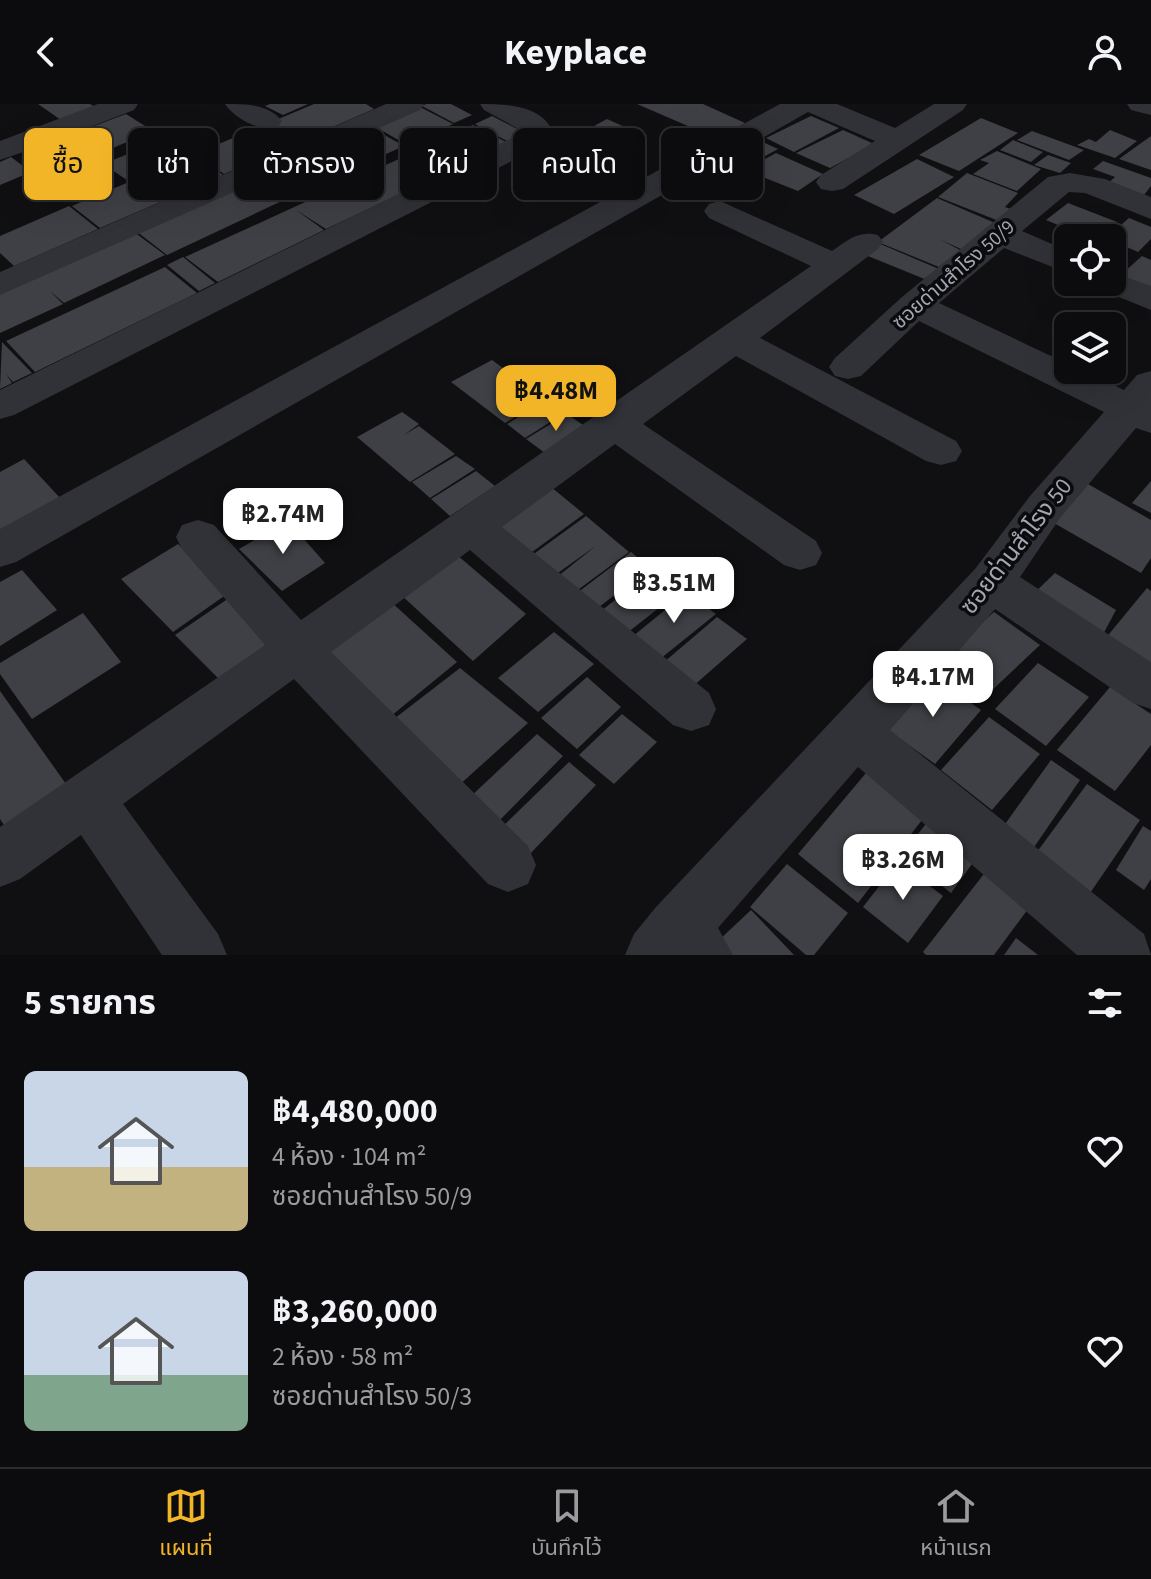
<!DOCTYPE html>
<html lang="th">
<meta charset="utf-8">
<style>
:root{--surface:#0c0c0e;--page:#1a1a1c;--text:#f1f3f6;--muted:#9a9b9e;--line:#2c2c2e;--accent:#f2b528}
body{margin:0;font-family:"Source Sans 3","Noto Sans Thai",sans-serif;background:var(--page);color:var(--text);height:100vh;display:flex;flex-direction:column;font-size:30px;white-space:nowrap}
*{box-sizing:border-box;margin:0}
p{font-size:26px;color:var(--muted)}
.icon{flex:none;width:44px;height:44px;fill:none;stroke:currentColor;stroke-width:2;stroke-linecap:round;stroke-linejoin:round}
.map{position:relative;height:851px;overflow:hidden}
.sheet{display:flex;flex-direction:column;background:var(--surface);flex:1}
.sheet>*{flex:none}
.top-card{position:absolute;left:24px;top:24px;width:1104px;height:72px;display:flex;gap:16px}
.tools{position:absolute;left:1054px;top:120px;display:grid;gap:16px}
.tools a{display:grid;place-items:center;width:72px;height:72px;border-radius:12px;background:var(--surface);box-shadow:0 8px 32px #0002,0 0 0 2px var(--line);font-size:40px}
.price{position:absolute;translate:-50% -68px;padding:0 18px;border-radius:16px;background:#fff;color:#222;font-size:26px;line-height:52px;filter:drop-shadow(0 2px 4px #0008)}
.price::after{content:'';position:absolute;left:50%;top:48px;width:24px;height:18px;margin-left:-12px;background:inherit;clip-path:polygon(0 0,100% 0,50% 100%)}
.price.on{background:var(--accent);color:#111}
ul{padding:0;list-style:none}
li{display:flex;align-items:center;gap:24px;height:200px;padding:0 24px}
li span{display:grid;place-items:center;flex:none;width:224px;height:160px;border-radius:12px;color:#555}
li>.icon{margin-inline-start:auto}
span .icon{width:96px;height:96px;fill:#fffc;stroke-width:1}
li b{font-size:34px}
h2{display:flex;justify-content:space-between;align-items:center;height:96px;padding:0 24px;font-size:34px}
.pill{padding:0 28px;border-radius:12px;background:var(--surface);box-shadow:0 8px 32px #0002,0 0 0 2px var(--line);font-size:28px;line-height:72px}
.pill.on{background:var(--accent);color:#111}
header{display:flex;justify-content:space-between;align-items:center;height:104px;padding:0 24px;background:var(--surface);font-size:36px;font-weight:700}
.menu{display:flex;justify-content:space-around;align-items:center;height:112px;border-top:2px solid var(--line);background:var(--surface);font-size:22px;color:var(--muted)}
.menu a{display:grid;justify-items:center;gap:4px}
.menu .on{color:var(--accent)}
.map>svg:first-child{display:block}
.building{fill:#3f4045}
.lines{fill:none;stroke-linecap:round;stroke-linejoin:round}
.street{fill:#313237;fill-rule:evenodd}
.labels{text-anchor:middle;stroke-width:7;stroke-linejoin:round;paint-order:stroke}
.far-street-label{font-size:20px;fill:#a1a6b3;stroke:#0b0b0d}
.street-label{font-size:24px;fill:#a1a6b3;stroke:#0b0b0d}
</style>
<header><svg class="icon" aria-label="back" viewBox="0 0 24 24"><path d="M15 5l-7 7 7 7"/></svg>Keyplace<svg class="icon" aria-label="person" viewBox="0 0 24 24"><circle cx="12" cy="8" r="4"/><path d="M4 21q1-7 8-7t8 7"/></svg></header>
<div class="map">
<svg width="1151" height="851" viewBox="0 0 1151 851">
<rect width="100%" height="100%" fill="#101012"/>
<g class="building">
<polygon points="38,0 90,0 95,3 61,16"/>
<polygon points="270,0 308,0 283,11 265,2"/>
<polygon points="314,0 366,0 374,5 224,70 195,50"/>
<polygon points="426,0 451,0 472,11 454,19 422,2"/>
<polygon points="637,0 703,0 745,19 718,35"/>
<polygon points="420,3 453,20 407,41 374,22"/>
<polygon points="126,10 153,27 87,55 60,35"/>
<polygon points="492,12 527,30 509,38 475,20"/>
<polygon points="811,12 839,24 794,48 766,34"/>
<polygon points="981,14 1018,29 959,67 919,51"/>
<polygon points="607,15 647,33 626,46 585,27"/>
<polygon points="473,21 508,39 462,61 427,41"/>
<polygon points="372,24 404,42 303,87 282,74 301,88 167,151 136,127"/>
<polygon points="843,26 874,40 830,64 796,49"/>
<polygon points="1110,26 1137,37 1115,54 1077,41 1089,35 1096,38"/>
<polygon points="1032,27 1084,46 1069,56 1017,36"/>
<polygon points="1151,32 1151,66 1119,55"/>
<polygon points="756,35 778,45 743,64 720,54"/>
<polygon points="163,36 184,50 127,76 103,60"/>
<polygon points="1013,36 1043,48 1031,58 1000,46"/>
<polygon points="571,37 609,56 600,61 562,41"/>
<polygon points="425,43 459,62 326,125 296,106 324,126 218,178 185,153"/>
<polygon points="561,43 599,62 576,74 538,54 549,49 579,64 551,48"/>
<polygon points="997,47 1041,65 1017,87 973,70 989,59 980,56"/>
<polygon points="776,49 823,70 798,87 745,66"/>
<polygon points="193,51 223,71 100,124 72,102"/>
<polygon points="1048,51 1071,59 1060,69 1034,61"/>
<polygon points="11,53 31,68 0,81 0,58"/>
<polygon points="917,55 954,73 894,110 854,91"/>
<polygon points="1103,57 1151,74 1151,82 1141,95 1105,82 1115,73 1093,65"/>
<polygon points="726,62 753,76 719,93 691,79"/>
<polygon points="967,69 1018,89 1005,103 1011,105 999,117 938,93"/>
<polygon points="937,94 995,119 963,146 939,135 962,147 939,163 878,138"/>
<polygon points="1068,99 1117,118 1098,134 1089,134 1046,116"/>
<polygon points="69,102 98,125 14,162 0,149 0,132"/>
<polygon points="1129,114 1151,123 1151,135 1138,148 1106,134"/>
<polygon points="134,128 165,151 64,199 50,187 63,200 0,229 0,188"/>
<polygon points="878,139 939,165 927,176 863,150"/>
<polygon points="1142,152 1151,156 1151,186 1114,177"/>
<polygon points="183,153 215,179 199,187 167,161"/>
<polygon points="165,163 197,189 35,268 6,237"/>
<polygon points="2,238 32,269 13,278 6,270 12,279 0,285"/>
<polygon points="492,256 526,281 545,294 505,319 451,278"/>
<polygon points="547,295 566,308 525,334 507,320"/>
<polygon points="402,308 419,320 404,331 419,322 455,350 410,378 357,333"/>
<polygon points="567,310 586,323 545,349 526,335"/>
<polygon points="456,352 475,365 430,394 412,378"/>
<polygon points="24,355 61,395 0,427 0,368"/>
<polygon points="476,367 495,382 450,412 431,395"/>
<polygon points="1151,377 1151,409 1132,399"/>
<polygon points="1088,380 1151,416 1151,454 1141,469 1054,419"/>
<polygon points="551,383 584,410 528,451 493,421"/>
<polygon points="586,412 629,448 575,488 557,473 597,441 555,471 531,452"/>
<polygon points="288,417 325,459 282,487 239,445"/>
<polygon points="178,440 227,490 173,528 121,475"/>
<polygon points="631,448 650,464 595,506 577,489"/>
<polygon points="457,451 526,510 473,557 400,490"/>
<polygon points="655,465 683,485 627,529 601,507"/>
<polygon points="22,466 57,506 0,542 0,478"/>
<polygon points="1055,469 1116,506 1100,536 1028,495"/>
<polygon points="1147,484 1151,487 1151,573 1100,541"/>
<polygon points="687,488 716,510 660,555 632,533"/>
<polygon points="229,494 276,544 225,581 175,531"/>
<polygon points="390,497 457,558 391,612 321,544"/>
<polygon points="994,508 1040,541 988,590 942,554"/>
<polygon points="83,509 121,558 32,615 0,570 0,559"/>
<polygon points="717,513 747,535 692,583 663,559"/>
<polygon points="554,528 594,560 538,608 498,574"/>
<polygon points="1038,559 1089,593 1046,642 995,605"/>
<polygon points="460,564 528,619 457,683 390,618"/>
<polygon points="931,571 981,606 935,660 884,623"/>
<polygon points="587,573 621,603 577,645 541,614"/>
<polygon points="1110,583 1151,610 1151,641 1115,687 1057,646"/>
<polygon points="0,587 66,680 6,724 0,715"/>
<polygon points="622,610 657,638 614,680 579,651"/>
<polygon points="989,613 1040,650 992,706 941,666"/>
<polygon points="537,630 563,652 495,721 467,696"/>
<polygon points="1051,656 1080,676 1028,752 998,730"/>
<polygon points="569,658 596,681 528,752 499,726"/>
<polygon points="866,669 925,712 858,799 798,750"/>
<polygon points="1087,680 1140,716 1088,792 1034,752"/>
<polygon points="928,717 977,753 951,789 902,751"/>
<polygon points="1143,722 1151,727 1151,775 1144,786 1116,766"/>
<polygon points="898,758 943,792 908,839 863,803"/>
<polygon points="787,760 848,809 814,851 806,851 750,803"/>
<polygon points="987,766 1031,801 994,851 926,851 923,848"/>
<polygon points="751,806 794,851 729,851 717,838"/>
<polygon points="1016,834 1038,851 1004,851"/>
</g>
<g class="lines">
<g class="street">
<path d="M98 0H138L134 6 54 37 99 68 103 75 99 82C73 88 49 61 29 46L0 56V37Z"/>
<path d="M225 0C246 0 269 0 282 17L278 23C260 28 235 15 225 0Z"/>
<polygon points="386,0 424,0 420,6 0,191 0,168"/>
<path d="M480 0C506 0 546 1 554 32L549 38 14 311 0 315V286L524 28 484 6Z"/>
<polygon points="780,0 837,0 895,24 934,0 967,0 963,6 843,85 832,87 821,85 816,78 821,71 875,37 808,8 16,458 0,463 0,425"/>
<polygon points="1127,0 1151,0 1151,11 1131,6"/>
<polygon points="1070,69 1105,75 1151,93 1151,115 1085,89 1069,88 1022,127 1068,147 1068,169 1004,144 939,199 1068,260 1068,266 1082,266 1124,286 1137,271 1151,267 1151,329 1136,324 1060,414 1020,473 1151,558 1151,605 1133,599 995,505 890,626 1144,830 1151,851 1077,851 858,663 718,824 733,851 625,851 634,830 656,803 975,465 1030,392 1104,308 919,217 861,272 848,275 835,272 829,263 835,254 902,193 1048,73"/>
<path d="M720 97 832 147C848 136 858 126 878 131L883 138 878 145 760 234 956 337 962 347 956 357 941 361 926 357 736 252 643 320 816 437 822 449 816 461 800 466 784 461 615 340 502 423 709 589 716 605 709 621 691 627 673 621 470 446 331 548 528 742 536 761 528 780 508 788 488 780 294 575 123 700 218 830 227 851H162L81 731 20 775 0 783V723L265 541 182 445 176 433 182 421 198 416 214 421 301 516 811 162 709 114 704 107 709 100Z"/>
<polygon points="1112,168 1151,182 1151,206 1099,185 1094,178 1112,178"/>
</g>
</g>
<g class="labels">
<g class="far-street-label">
<text transform="translate(953 170) rotate(-41)" y="7">ซอยด่านสำโรง 50/9</text>
</g>
<g class="street-label">
<text transform="translate(1016 442) rotate(-52)" y="8">ซอยด่านสำโรง 50</text>
</g>
</g>
</svg>
<div class="tools">
<a><svg class="icon" aria-label="locate" viewBox="0 0 24 24"><circle cx="12" cy="12" r="6"/><path d="M12 2v4M12 18v4M2 12h4M18 12h4"/></svg></a>
<a><svg class="icon" aria-label="layers" viewBox="0 0 24 24"><path d="M12 4l9 5-9 5-9-5zM3 14l9 5 9-5"/></svg></a>
</div>
<b class="price on" style="left:556px;top:329px">฿4.48M</b>
<b class="price" style="left:283px;top:452px">฿2.74M</b>
<b class="price" style="left:674px;top:521px">฿3.51M</b>
<b class="price" style="left:933px;top:615px">฿4.17M</b>
<b class="price" style="left:903px;top:798px">฿3.26M</b>
<div class="top-card">
<a class="pill on">ซื้อ</a>
<a class="pill">เช่า</a>
<a class="pill">ตัวกรอง</a>
<a class="pill">ใหม่</a>
<a class="pill">คอนโด</a>
<a class="pill">บ้าน</a>
</div>
</div>
<section class="sheet">
<h2>5 รายการ<svg class="icon" aria-label="filters" viewBox="0 0 24 24"><path d="M4 7h16M4 17h16"/><circle cx="9" cy="7" r="2"/><circle cx="15" cy="17" r="2"/></svg></h2>
<ul>
<li><span style="background:linear-gradient(#c9d6e8 60%,#c2b280 0)"><svg class="icon" aria-label="home" viewBox="0 0 24 24"><path d="M3 11l9-7 9 7M6 9v11h12V9"/></svg></span><div><b>฿4,480,000</b><p>4 ห้อง · 104 m²</p><p>ซอยด่านสำโรง 50/9</p></div><svg class="icon" aria-label="heart" viewBox="0 0 24 24"><path d="M12 20l-8-8c-3-5 5-10 8-4 3-6 11-1 8 4z"/></svg></li>
<li><span style="background:linear-gradient(#c9d6e8 65%,#7fa58c 0)"><svg class="icon" aria-label="home" viewBox="0 0 24 24"><path d="M3 11l9-7 9 7M6 9v11h12V9"/></svg></span><div><b>฿3,260,000</b><p>2 ห้อง · 58 m²</p><p>ซอยด่านสำโรง 50/3</p></div><svg class="icon" aria-label="heart" viewBox="0 0 24 24"><path d="M12 20l-8-8c-3-5 5-10 8-4 3-6 11-1 8 4z"/></svg></li>
</ul>
</section>
<nav class="menu">
<a class="on"><svg class="icon" aria-label="map" viewBox="0 0 24 24"><path d="M3 6l6-2 6 2 6-2v14l-6 2-6-2-6 2zM9 4v14M15 6v14"/></svg>แผนที่</a>
<a><svg class="icon" aria-label="saved" viewBox="0 0 24 24"><path d="M7 4h10v16l-5-4-5 4z"/></svg>บันทึกไว้</a>
<a><svg class="icon" aria-label="home" viewBox="0 0 24 24"><path d="M3 11l9-7 9 7M6 9v11h12V9"/></svg>หน้าแรก</a>
</nav>
